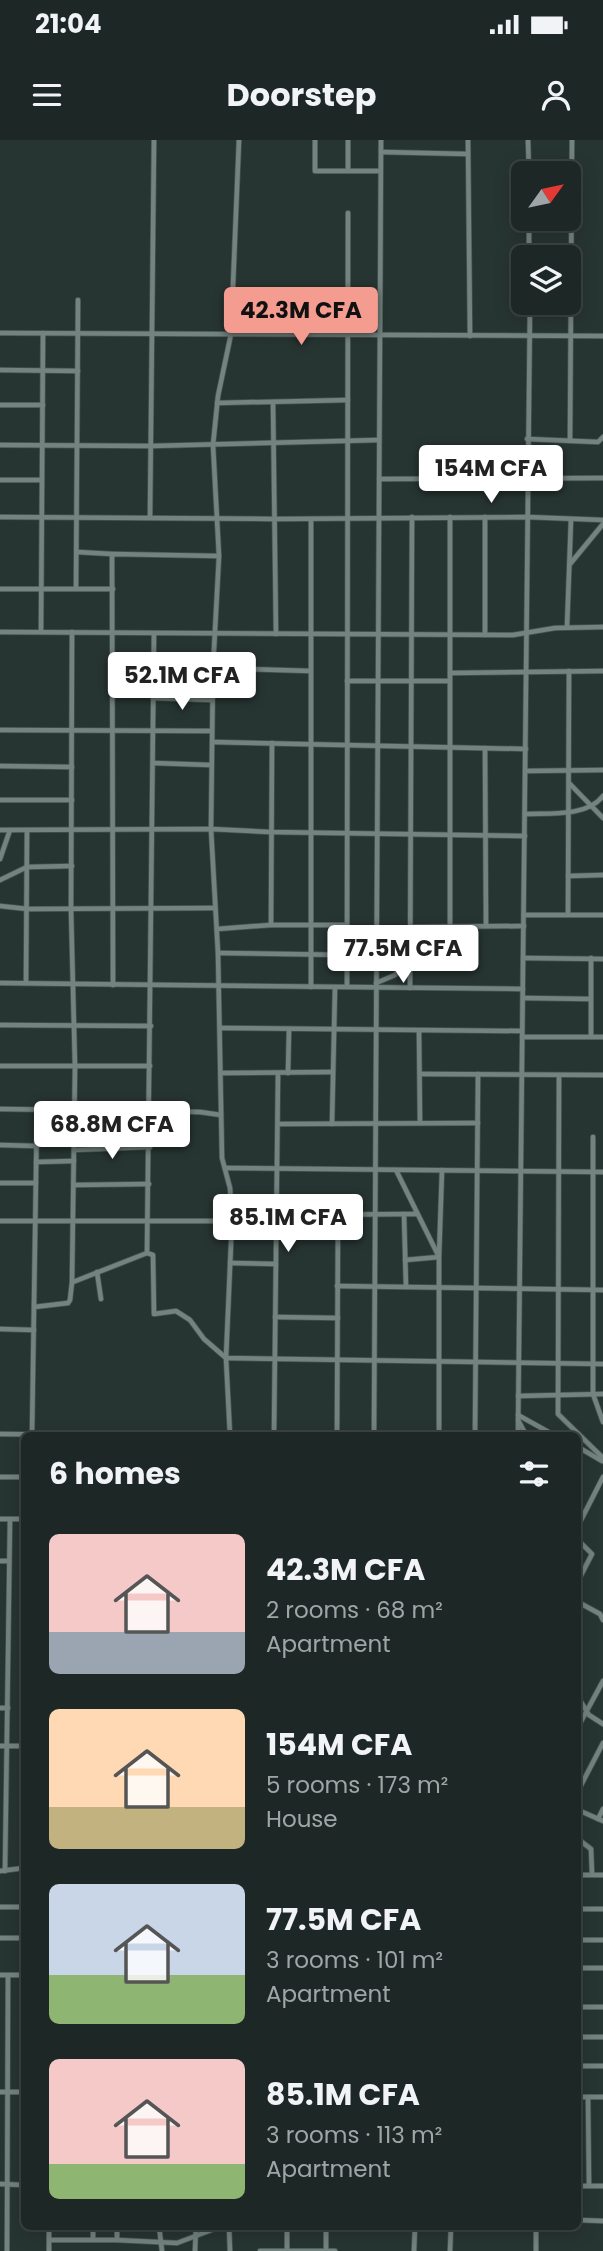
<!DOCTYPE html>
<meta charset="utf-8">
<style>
:root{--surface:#1d2826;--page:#2a3432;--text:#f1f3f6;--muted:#a0a6a7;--line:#3b4443;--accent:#f59c91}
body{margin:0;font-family:Poppins,sans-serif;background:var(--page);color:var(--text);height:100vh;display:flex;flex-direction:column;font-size:26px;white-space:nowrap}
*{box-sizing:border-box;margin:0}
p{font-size:23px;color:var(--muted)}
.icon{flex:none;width:38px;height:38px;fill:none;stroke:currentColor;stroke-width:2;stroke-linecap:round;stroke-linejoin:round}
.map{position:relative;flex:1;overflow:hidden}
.side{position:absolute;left:21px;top:1292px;width:560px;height:798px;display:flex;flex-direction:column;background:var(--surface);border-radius:10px;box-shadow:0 4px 18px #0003,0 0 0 2px var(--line)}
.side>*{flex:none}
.needle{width:46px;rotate:57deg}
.fabs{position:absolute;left:511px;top:21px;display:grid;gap:14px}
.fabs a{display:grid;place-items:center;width:70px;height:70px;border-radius:10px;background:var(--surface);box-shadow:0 4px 18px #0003,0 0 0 2px var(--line);font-size:35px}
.price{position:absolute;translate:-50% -60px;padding:0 16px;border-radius:7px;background:#fff;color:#222;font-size:23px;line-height:46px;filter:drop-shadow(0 2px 4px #0008)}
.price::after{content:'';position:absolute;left:50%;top:42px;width:21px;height:16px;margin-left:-10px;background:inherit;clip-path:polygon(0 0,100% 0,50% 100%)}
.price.active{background:var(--accent);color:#111}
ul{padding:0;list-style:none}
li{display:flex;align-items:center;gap:21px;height:175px;padding:0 28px}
li span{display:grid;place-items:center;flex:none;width:196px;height:140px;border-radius:10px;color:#555}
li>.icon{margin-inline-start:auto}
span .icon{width:84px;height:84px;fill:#fffc;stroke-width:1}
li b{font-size:30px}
h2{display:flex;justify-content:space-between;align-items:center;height:84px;padding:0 28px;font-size:30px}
.status{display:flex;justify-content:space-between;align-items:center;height:49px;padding:0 35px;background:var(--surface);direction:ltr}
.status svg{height:19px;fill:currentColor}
header{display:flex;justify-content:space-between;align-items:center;height:91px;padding:0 28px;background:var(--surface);font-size:32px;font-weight:700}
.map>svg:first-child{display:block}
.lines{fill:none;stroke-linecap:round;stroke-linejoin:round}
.minor-casing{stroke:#475450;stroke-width:6}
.minor{stroke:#73837f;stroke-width:4.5}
</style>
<div class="status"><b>21:04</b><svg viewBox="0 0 49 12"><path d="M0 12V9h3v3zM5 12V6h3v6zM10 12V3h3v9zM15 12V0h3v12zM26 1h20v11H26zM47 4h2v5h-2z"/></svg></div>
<header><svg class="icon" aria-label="menu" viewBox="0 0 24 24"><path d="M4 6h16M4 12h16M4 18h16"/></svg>Doorstep<svg class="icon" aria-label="person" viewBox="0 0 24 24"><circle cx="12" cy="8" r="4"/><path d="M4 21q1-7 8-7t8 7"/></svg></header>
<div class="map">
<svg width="603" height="2111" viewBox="0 0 603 2111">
<rect width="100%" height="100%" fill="#273532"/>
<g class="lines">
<defs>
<g id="minor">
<polyline points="315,0 315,31 380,31"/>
<polyline points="468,0 470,196"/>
<polyline points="528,0 529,33"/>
<polyline points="381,12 468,14"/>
<polyline points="348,31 348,0"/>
<polyline points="529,79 529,117"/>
<polyline points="0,193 603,196"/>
<polyline points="0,230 78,231"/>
<polyline points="273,262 276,494"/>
<polyline points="217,263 348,260"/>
<polyline points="0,265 43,265"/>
<polyline points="527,299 598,302 603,297"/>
<polyline points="570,301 572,0"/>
<polyline points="0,305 151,306 379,300"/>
<polyline points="379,339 603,338"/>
<polyline points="0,340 42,340"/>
<polyline points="0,377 275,379 527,377 603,380"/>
<polyline points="150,377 154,0"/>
<polyline points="450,377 450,787"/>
<polyline points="77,412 112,414"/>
<polyline points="570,424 603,384"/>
<polyline points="0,449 113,449"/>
<polyline points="76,449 78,160"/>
<polyline points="567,487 571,379"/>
<polyline points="0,492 513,495 555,488 603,487"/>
<polyline points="41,492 43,193"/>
<polyline points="154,493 147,1113 153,1115 154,1174 176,1171 190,1180 204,1199 226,1218 603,1224"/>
<polyline points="485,495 485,377"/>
<polyline points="213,528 311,531"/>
<polyline points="450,533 603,531"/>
<polyline points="347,541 450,541"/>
<polyline points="153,558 212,560"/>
<polyline points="0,590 212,591"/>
<polyline points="212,602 526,609"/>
<polyline points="485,608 486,786"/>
<polyline points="153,623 211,625"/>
<polyline points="0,626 72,627"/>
<polyline points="525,631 603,630"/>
<polyline points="569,643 603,678"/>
<polyline points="0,660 72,660"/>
<path d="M525 674C549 673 587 677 603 656"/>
<polyline points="0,690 211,689 270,692 525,696"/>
<polyline points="0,719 10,690"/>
<polyline points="568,736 603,735"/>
<polyline points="0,740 27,727 72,726"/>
<polyline points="0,766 28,769 215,768"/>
<polyline points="524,775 603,775"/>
<polyline points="568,775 569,531"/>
<polyline points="271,785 272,603"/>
<polyline points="410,787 524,786"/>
<polyline points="217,789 271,785 347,785"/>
<polyline points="218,813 347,815"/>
<polyline points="523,818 603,819"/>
<polyline points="0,843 523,849"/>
<polyline points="26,843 27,690"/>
<polyline points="376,843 395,835 410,817"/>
<polyline points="113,845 112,414 219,416"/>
<polyline points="311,847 311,379"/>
<polyline points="347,847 348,73"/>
<polyline points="410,848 412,377"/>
<polyline points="523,858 591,859"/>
<polyline points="0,885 151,886"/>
<polyline points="220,888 522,891"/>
<polyline points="419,891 420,983"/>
<polyline points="522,897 603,897"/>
<polyline points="591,897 591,818"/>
<polyline points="0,926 150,926"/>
<polyline points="222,933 333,932"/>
<polyline points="288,933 289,890"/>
<polyline points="420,934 603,935"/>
<polyline points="559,935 558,1274 603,1318"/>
<polyline points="0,969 200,972 221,975"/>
<polyline points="278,984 478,983"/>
<polyline points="332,984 335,847"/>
<polyline points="593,997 593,1254 603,1282"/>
<polyline points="0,1005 37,1006"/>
<polyline points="74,1010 150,1007"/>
<polyline points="36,1022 74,1021"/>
<polyline points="225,1028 603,1032"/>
<polyline points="396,1030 439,1117 405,1120"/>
<polyline points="0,1043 36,1043"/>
<polyline points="74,1045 149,1044"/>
<polyline points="404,1074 406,1147"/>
<polyline points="277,1075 417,1074"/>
<polyline points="0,1081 232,1081"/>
<polyline points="230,1123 276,1124"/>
<polyline points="97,1132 101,1159"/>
<polyline points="73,1142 147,1113"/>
<polyline points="337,1146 603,1150"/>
<polyline points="34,1167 68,1163 70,1160 72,1142 75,927 71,769 72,492"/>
<polyline points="275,1177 338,1178"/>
<polyline points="0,1189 34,1190"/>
<polyline points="518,1256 603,1254"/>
<polyline points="518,1275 554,1295"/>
<polyline points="518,1280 526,1295"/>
<polyline points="0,1294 88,1295"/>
<polyline points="32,1295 37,969"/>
<polyline points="230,1295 226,1218 232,1081 230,1048 222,1018 218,813 211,689 213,528 219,416 213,305 218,256 231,194 239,0"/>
<polyline points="274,1295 278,933"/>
<polyline points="337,1295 338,1074"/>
<polyline points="374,1295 381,0"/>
<polyline points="439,1295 439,1117 442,1030"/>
<polyline points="475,1295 478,934"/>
<polyline points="518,1295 530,163"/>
<polyline points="578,1307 602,1321"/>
<polyline points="0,1337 24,1337"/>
<polyline points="0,1379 24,1379"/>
<polyline points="578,1386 603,1337"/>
<polyline points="578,1400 592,1414 578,1441"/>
<polyline points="0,1421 9,1421"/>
<polyline points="578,1462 600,1474 603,1480"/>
<polyline points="578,1557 589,1575 603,1584"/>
<polyline points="0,1568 8,1568"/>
<polyline points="578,1587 603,1541"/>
<polyline points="0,1606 24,1606"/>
<polyline points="578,1651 603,1603"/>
<polyline points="578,1670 603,1681"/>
<polyline points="598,1679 603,1669"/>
<polyline points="578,1699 591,1709 592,1734"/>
<polyline points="0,1731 24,1728"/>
<polyline points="5,1731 10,1379"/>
<polyline points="578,1735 603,1735"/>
<polyline points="0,1767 24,1767"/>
<polyline points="578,1769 603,1769"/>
<polyline points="0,1798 24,1798"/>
<polyline points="578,1800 603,1800"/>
<polyline points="578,1828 603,1828"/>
<polyline points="0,1835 24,1835"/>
<polyline points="578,1867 603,1867"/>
<polyline points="578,1897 603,1897"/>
<polyline points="578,1926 603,1926"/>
<polyline points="0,1952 24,1952"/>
<polyline points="578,1957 603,1957"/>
<polyline points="588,1957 589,2046"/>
<polyline points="0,2044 24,2045"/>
<polyline points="578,2046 603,2046"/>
<polyline points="578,2080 603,2081"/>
<polyline points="49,2086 49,2111"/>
<polyline points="159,2086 162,2111"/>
<polyline points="229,2086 230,2111"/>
<polyline points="49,2100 117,2100 177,2103 222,2086"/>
<polyline points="93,2100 93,2086"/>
<polyline points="117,2100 117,2086"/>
<polyline points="7,2111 8,1835"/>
<polyline points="195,2111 196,2086"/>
<polyline points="260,2111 335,2111"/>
<polyline points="287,2111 287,2086"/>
<polyline points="326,2111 326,2086"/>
<polyline points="414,2111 415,2086"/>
<polyline points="450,2111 451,2086"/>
<polyline points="536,2111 536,2086"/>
</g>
</defs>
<use href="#minor" class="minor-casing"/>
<use href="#minor" class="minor"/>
</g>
</svg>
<div class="fabs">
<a><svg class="needle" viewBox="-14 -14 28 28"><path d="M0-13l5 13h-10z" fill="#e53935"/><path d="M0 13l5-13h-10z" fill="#a0a6a7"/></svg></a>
<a><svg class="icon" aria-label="layers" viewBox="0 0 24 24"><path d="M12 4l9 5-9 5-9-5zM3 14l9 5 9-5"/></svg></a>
</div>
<b class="price active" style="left:301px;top:207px">42.3M CFA</b>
<b class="price" style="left:491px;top:365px">154M CFA</b>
<b class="price" style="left:182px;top:572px">52.1M CFA</b>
<b class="price" style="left:403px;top:845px">77.5M CFA</b>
<b class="price" style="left:112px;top:1021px">68.8M CFA</b>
<b class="price" style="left:288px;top:1114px">85.1M CFA</b>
<section class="side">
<h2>6 homes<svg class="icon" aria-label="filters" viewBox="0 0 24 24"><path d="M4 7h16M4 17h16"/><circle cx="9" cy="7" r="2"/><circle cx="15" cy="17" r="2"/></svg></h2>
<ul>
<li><span style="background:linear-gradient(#f6c9c9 70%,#9aa5b1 0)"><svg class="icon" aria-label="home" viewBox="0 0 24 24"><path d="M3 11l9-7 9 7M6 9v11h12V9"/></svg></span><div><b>42.3M CFA</b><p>2 rooms · 68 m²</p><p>Apartment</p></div></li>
<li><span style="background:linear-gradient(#ffd9b3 70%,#c2b280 0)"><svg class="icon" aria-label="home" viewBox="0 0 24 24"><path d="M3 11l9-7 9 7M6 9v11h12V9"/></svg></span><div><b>154M CFA</b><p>5 rooms · 173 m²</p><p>House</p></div></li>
<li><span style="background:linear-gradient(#c9d6e8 65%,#8fb573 0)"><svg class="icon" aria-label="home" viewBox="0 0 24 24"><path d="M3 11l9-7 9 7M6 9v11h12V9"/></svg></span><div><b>77.5M CFA</b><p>3 rooms · 101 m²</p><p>Apartment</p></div></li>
<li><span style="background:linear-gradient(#f6c9c9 75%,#8fb573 0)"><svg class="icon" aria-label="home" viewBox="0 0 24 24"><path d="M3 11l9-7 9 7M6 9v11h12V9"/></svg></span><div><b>85.1M CFA</b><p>3 rooms · 113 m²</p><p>Apartment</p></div></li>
</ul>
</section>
</div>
